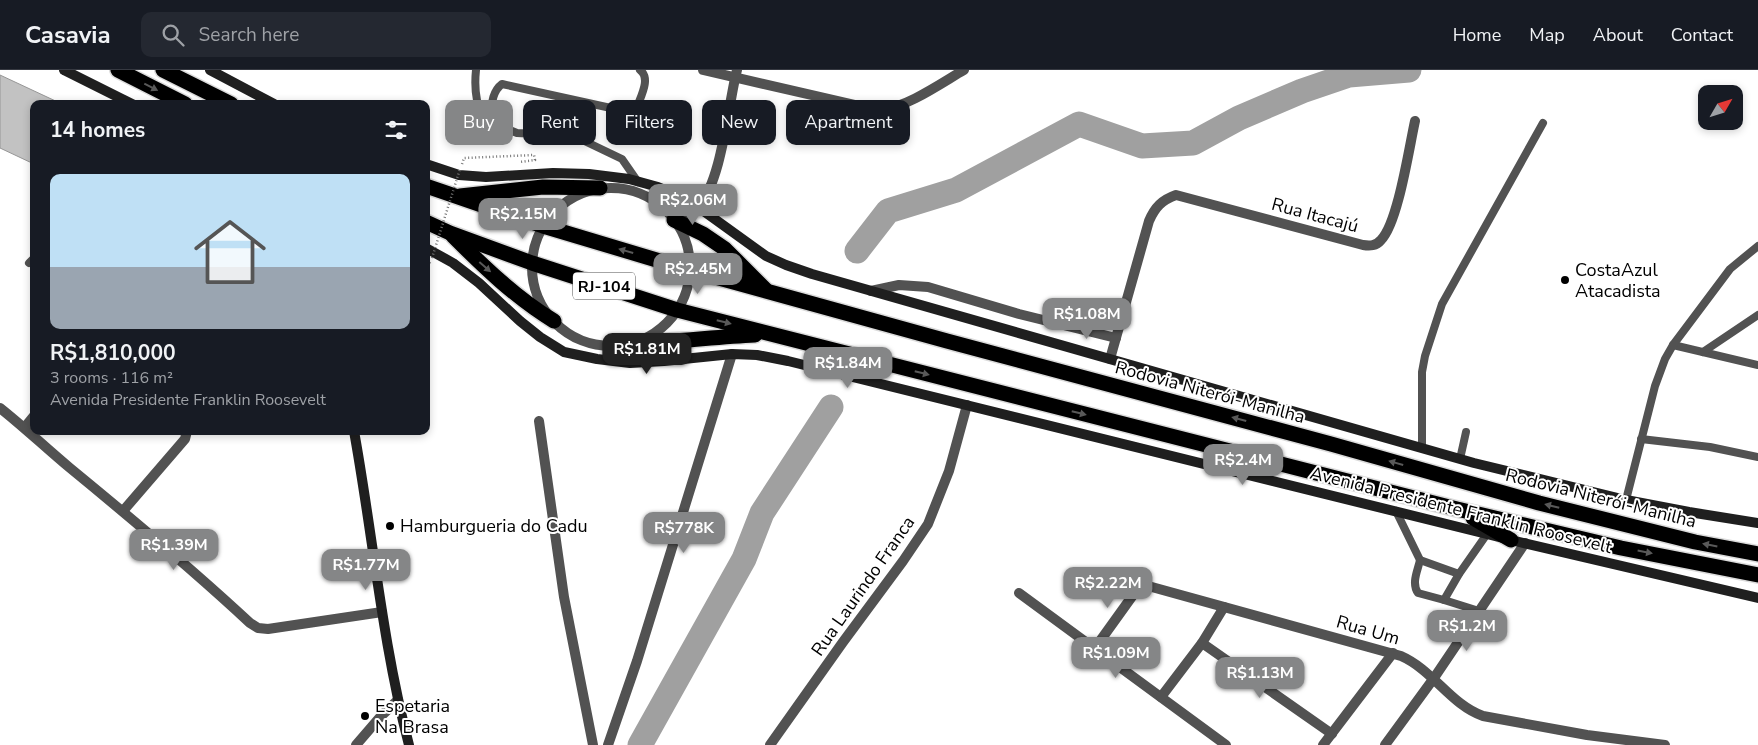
<!DOCTYPE html>
<meta charset="utf-8">
<style>
:root{--surface:#171b24;--page:#242831;--text:#f1f3f6;--muted:#9ea1a6;--line:#363941;--accent:#858687}
body{margin:0;font-family:"Nunito Sans",sans-serif;background:var(--page);color:var(--text);height:100vh;display:flex;flex-direction:column;font-size:19px;white-space:nowrap}
*{box-sizing:border-box;margin:0}
p{font-size:16px;color:var(--muted)}
.icon{flex:none;width:28px;height:28px;fill:none;stroke:currentColor;stroke-width:2;stroke-linecap:round;stroke-linejoin:round}
.map{position:relative;flex:1;overflow:hidden}
.panel{position:absolute;left:30px;top:30px;width:400px;height:335px;display:flex;flex-direction:column;background:var(--surface);border-radius:10px;box-shadow:0 2px 8px #0003}
.panel>*{flex:none}
.banner{position:absolute;left:445px;top:30px;width:475px;height:45px;display:flex;gap:10px}
.needle{width:32px;rotate:51deg}
.buttons{position:absolute;left:1698px;top:15px;display:grid;gap:10px}
.buttons a{display:grid;place-items:center;width:45px;height:45px;border-radius:10px;background:var(--surface);box-shadow:0 2px 8px #0003;font-size:25px}
.price{position:absolute;translate:-50% -42px;padding:0 11px;border-radius:10px;background:var(--accent);color:#fff;font-size:16px;line-height:32px;filter:drop-shadow(0 1px 2px #0008)}
.price::after{content:'';position:absolute;left:50%;top:30px;width:15px;height:11px;margin-left:-8px;background:inherit;clip-path:polygon(0 0,100% 0,50% 100%)}
.price.current{background:#222;color:#fff}
ul{padding:0;list-style:none}
li{display:grid;align-content:center;gap:10px;height:265px;padding:0 20px}
li span{display:grid;place-items:center;height:155px;border-radius:10px;color:#555}
li>.icon{margin-inline-start:auto}
span .icon{width:90px;height:90px;fill:#fffc;stroke-width:1}
li b{font-size:21px}
h2{display:flex;justify-content:space-between;align-items:center;height:60px;padding:0 20px;font-size:21px}
.chip{padding:0 18px;border-radius:10px;background:var(--surface);box-shadow:0 2px 8px #0003;font-size:18px;line-height:45px}
.chip.current{background:var(--accent);color:#fff}
header{display:flex;align-items:center;gap:30px;box-sizing:border-box;height:70px;padding:0 25px;background:var(--surface);border-bottom:1px solid var(--line)}
header strong{font-size:24px}
nav{display:flex;gap:28px;margin-inline-start:auto;font-size:18px}
.search{width:350px;height:45px;background:var(--page);display:flex;align-items:center;gap:12px;box-sizing:border-box;padding:0 18px;border-radius:10px;color:var(--muted);font-size:19px}
.map>svg:first-child{display:block}
.lines{fill:none;stroke-linecap:round;stroke-linejoin:round}
.river{stroke:#a0a0a0;stroke-width:25}
.building{fill:#c2c2c2;stroke:#969696}
.highway-casing{stroke:#dbdbdb;stroke-width:18}
.path{stroke:#747474;stroke-width:2.5;stroke-dasharray:1 2.5;stroke-linecap:butt}
.lane{stroke:#525252;stroke-width:8}
.street{stroke:#525252;stroke-width:10}
.secondary{stroke:#1f1f1f;stroke-width:10}
.highway{stroke:#000;stroke-width:15}
.path-bridge{stroke:#747474;stroke-width:2.5;stroke-dasharray:1 2.5;stroke-linecap:butt}
.oneway{fill:#595959}
.poi-dot{fill:#000;stroke:#fff;stroke-width:2}
.labels{text-anchor:middle;stroke-width:4;stroke-linejoin:round;paint-order:stroke}
.shield{fill:#fff;stroke:#4c4c4c;stroke-width:1}
.shield-label{font-size:16px;font-weight:bold;fill:#000}
.street-label{font-size:18px;fill:#000;stroke:#fff}
.poi-label{font-size:18px;fill:#000;stroke:#fff;text-anchor:start}
</style>
<header>
<strong>Casavia</strong>
<div class="search"><svg class="icon" aria-label="search" viewBox="0 0 24 24"><circle cx="10" cy="10" r="6"/><path d="M15 15l6 6"/></svg>Search here</div>
<nav><a>Home</a><a>Map</a><a>About</a><a>Contact</a></nav>
</header>
<div class="map">
<svg width="1758" height="675" viewBox="0 0 1758 675">
<rect width="100%" height="100%" fill="#fff"/>
<g class="lines">
<g class="river">
<polyline points="857,181 888,141 956,120 1079,54 1142,76 1193,73 1239,48 1302,21 1349,5 1409,0"/>
<polyline points="640,675 744,489 762,443 831,337"/>
</g>
</g>
<polygon class="building" points="0,5 62,34 34,34 34,94 0,78"/>
<g class="lines">
<defs>
<g id="highway">
<polyline points="118,0 185,34"/>
<polyline points="163,0 231,34"/>
<polyline points="426,116 543,156 690,200 947,271 1331,374 1539,433 1695,472 1758,484"/>
<polyline points="460,126 543,117 600,118"/>
<polyline points="674,150 703,164 725,179 765,219"/>
<polyline points="426,152 450,163 532,193 677,240 1457,439 1621,478 1758,505"/>
<path d="M453 166C484 197 516 228 554 251"/>
<path d="M632 273C673 272 714 267 755 265"/>
<polyline points="1473,448 1511,470"/>
</g>
</defs>
<use href="#highway" class="highway-casing"/>
<g class="path">
<polyline points="462,94 464,88 534,85 535,90 520,92"/>
<polyline points="426,203 430,192"/>
</g>
<g class="lane">
<path d="M476 0C474 19 476 43 490 56L502 57 517 63 574 66 622 89 638 112"/>
<path d="M502 57C499 53 495 48 493 43 490 33 494 20 502 14L629 42 637 37C641 26 651 8 640 0"/>
<polyline points="29,193 34,188"/>
<polyline points="1673,275 1758,295"/>
<polyline points="1703,282 1758,245"/>
<polyline points="1641,369 1710,377 1758,387"/>
<polyline points="1422,378 1422,302 1425,286 1442,234 1543,53"/>
<polyline points="1460,389 1466,362"/>
<polyline points="1626,430 1655,316 1665,289 1673,275 1730,199 1758,176"/>
<path d="M1396 441 1420 490C1418 500 1411 513 1418 523L1444 530 1459 504 1487 464"/>
<polyline points="1420,490 1459,504"/>
<polyline points="1444,530 1479,541"/>
</g>
<g class="street">
<path d="M703 0 864 37C870 38 877 40 883 39 906 38 943 12 964 0"/>
<circle cx="611" cy="197" r="79"/>
<path d="M674 150C682 147 692 144 698 137 722 112 728 34 737 0"/>
<polyline points="871,221 899,215 928,217 1019,244 1116,268"/>
<path d="M1110 289 1149 151C1155 137 1162 130 1176 125L1363 175C1370 176 1376 176 1381 170 1398 153 1409 78 1415 51"/>
<path d="M0 338C24 357 46 378 70 398 131 448 192 499 250 553L258 558 268 559 382 542"/>
<polyline points="539,351 564,527 593,675"/>
<polyline points="25,357 34,346"/>
<polyline points="123,441 185,369 187,361"/>
<path d="M1109 502 1141 514 1401 586C1433 600 1451 635 1483 646L1587 665 1665 675"/>
<polyline points="1019,523 1226,675"/>
<polyline points="1202,573 1332,664"/>
<polyline points="1095,578 1141,514"/>
<polyline points="1161,627 1202,573 1224,537"/>
<polyline points="356,675 381,646 398,630"/>
<polyline points="608,675 637,591 732,284"/>
<polyline points="770,675 843,572 903,491 928,454 949,401 967,335"/>
<polyline points="1323,675 1393,583"/>
<polyline points="1385,675 1434,608 1525,473"/>
</g>
<g class="secondary">
<polyline points="64,0 132,34"/>
<polyline points="210,0 274,34"/>
<polyline points="426,94 459,105 486,107 553,103 589,104 629,109 658,117 670,122 698,137 766,186 786,195 812,204 1474,393 1626,430 1689,442 1758,453"/>
<polyline points="426,178 453,193 479,213 520,251 540,267 564,282 597,289 630,293 664,291 732,284 757,285 788,291 1511,470 1758,528"/>
<path d="M354 361C373 466 382 572 409 675"/>
</g>
<use href="#highway" class="highway"/>
<polyline class="path-bridge" points="432,188 460,99"/>
</g>
<defs><path id="oneway-solid" d="M-6-.8H1V-3.2L6.5 0L1 3.2V.8H-6Z" transform="scale(1.25)"/></defs>
<g class="oneway">
<use href="#oneway-solid" transform="translate(151 17) rotate(27)"/>
<use href="#oneway-solid" transform="translate(626 181) rotate(-164)"/>
<use href="#oneway-solid" transform="translate(485 197) rotate(41)"/>
<use href="#oneway-solid" transform="translate(724 252) rotate(14)"/>
<use href="#oneway-solid" transform="translate(922 303) rotate(14)"/>
<use href="#oneway-solid" transform="translate(1079 343) rotate(14)"/>
<use href="#oneway-solid" transform="translate(1239 349) rotate(-165)"/>
<use href="#oneway-solid" transform="translate(1396 393) rotate(-164)"/>
<use href="#oneway-solid" transform="translate(1552 436) rotate(-166)"/>
<use href="#oneway-solid" transform="translate(1710 475) rotate(-169)"/>
<use href="#oneway-solid" transform="translate(1645 482) rotate(11)"/>
</g>
<g class="poi-dot">
<circle cx="1565" cy="210" r="5"/>
<circle cx="390" cy="456" r="5"/>
<circle cx="365" cy="646" r="5"/>
</g>
<g class="labels">
<rect class="shield" x="573" y="202.5" width="62" height="27" rx="4"/>
<g class="shield-label">
<text x="604" y="222">RJ-104</text>
</g>
<g class="street-label">
<text transform="translate(1315 145) rotate(15)" y="6">Rua Itacajú</text>
<text transform="translate(1210 322) rotate(15)" y="6">Rodovia Niterói-Manilha</text>
<text transform="translate(1601 428) rotate(14)" y="6">Rodovia Niterói-Manilha</text>
<text transform="translate(1461 440) rotate(14)" y="6">Avenida Presidente Franklin Roosevelt</text>
<text transform="translate(863 516) rotate(-55)" y="6">Rua Laurindo Franca</text>
<text transform="translate(1368 560) rotate(16)" y="6">Rua Um</text>
</g>
<g class="poi-label">
<text x="1575" y="206">CostaAzul<tspan x="1575" dy="21">Atacadista</tspan></text>
<text x="400" y="462">Hamburgueria do Cadu</text>
<text x="375" y="642">Espetaria<tspan x="375" dy="21">Na Brasa</tspan></text>
</g>
</g>
</svg>
<div class="buttons">
<a><svg class="needle" viewBox="-14 -14 28 28"><path d="M0-13l5 13h-10z" fill="#e53935"/><path d="M0 13l5-13h-10z" fill="#9ea1a6"/></svg></a>
</div>
<b class="price" style="left:693px;top:156px">R$2.06M</b>
<b class="price" style="left:523px;top:170px">R$2.15M</b>
<b class="price" style="left:698px;top:225px">R$2.45M</b>
<b class="price" style="left:1087px;top:270px">R$1.08M</b>
<b class="price current" style="left:647px;top:305px">R$1.81M</b>
<b class="price" style="left:848px;top:319px">R$1.84M</b>
<b class="price" style="left:1243px;top:416px">R$2.4M</b>
<b class="price" style="left:684px;top:484px">R$778K</b>
<b class="price" style="left:174px;top:501px">R$1.39M</b>
<b class="price" style="left:366px;top:521px">R$1.77M</b>
<b class="price" style="left:1108px;top:539px">R$2.22M</b>
<b class="price" style="left:1467px;top:582px">R$1.2M</b>
<b class="price" style="left:1116px;top:609px">R$1.09M</b>
<b class="price" style="left:1260px;top:629px">R$1.13M</b>
<div class="banner">
<a class="chip current">Buy</a>
<a class="chip">Rent</a>
<a class="chip">Filters</a>
<a class="chip">New</a>
<a class="chip">Apartment</a>
</div>
<section class="panel">
<h2>14 homes<svg class="icon" aria-label="filters" viewBox="0 0 24 24"><path d="M4 7h16M4 17h16"/><circle cx="9" cy="7" r="2"/><circle cx="15" cy="17" r="2"/></svg></h2>
<ul>
<li><span style="background:linear-gradient(#bfe0f5 60%,#9aa5b1 0)"><svg class="icon" aria-label="home" viewBox="0 0 24 24"><path d="M3 11l9-7 9 7M6 9v11h12V9"/></svg></span><div><b>R$1,810,000</b><p>3 rooms · 116 m²</p><p>Avenida Presidente Franklin Roosevelt</p></div></li>
</ul>
</section>
</div>
